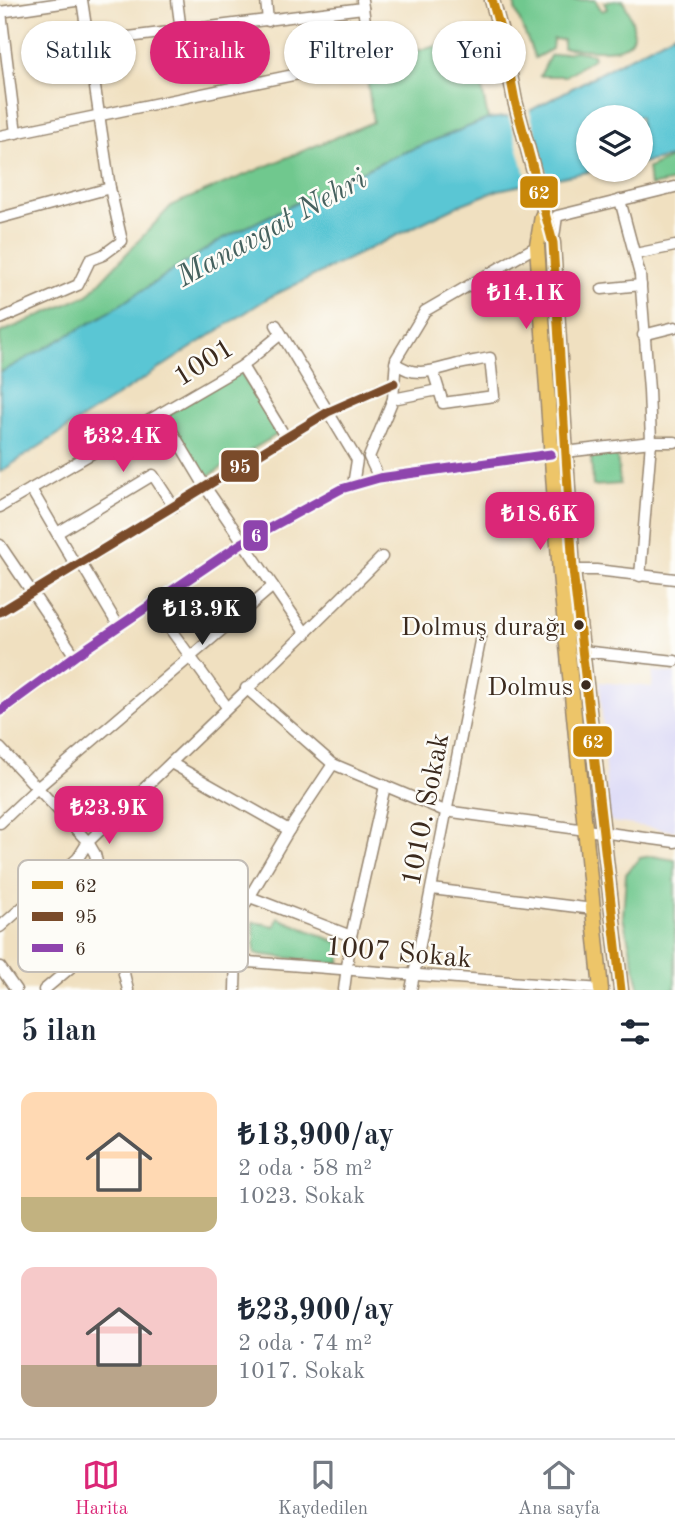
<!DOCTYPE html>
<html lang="tr">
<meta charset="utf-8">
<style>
:root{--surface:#fff;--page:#f2f2f3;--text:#1f2937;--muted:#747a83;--line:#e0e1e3;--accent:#db2777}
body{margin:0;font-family:"Old Standard TT",serif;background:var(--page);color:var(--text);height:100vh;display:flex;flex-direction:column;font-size:26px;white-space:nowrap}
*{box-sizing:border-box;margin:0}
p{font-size:23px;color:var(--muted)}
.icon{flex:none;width:38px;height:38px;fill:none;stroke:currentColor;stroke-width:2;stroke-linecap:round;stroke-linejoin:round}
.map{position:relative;height:990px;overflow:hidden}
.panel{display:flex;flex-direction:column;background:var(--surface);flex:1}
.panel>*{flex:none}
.guide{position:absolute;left:21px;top:21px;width:634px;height:63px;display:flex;gap:14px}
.buttons{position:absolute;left:576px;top:105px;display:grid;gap:14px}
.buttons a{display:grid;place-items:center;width:77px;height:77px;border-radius:50%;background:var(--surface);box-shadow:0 2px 5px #0004;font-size:35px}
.price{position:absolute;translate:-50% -60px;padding:0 16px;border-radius:14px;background:var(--accent);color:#fff;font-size:23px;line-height:46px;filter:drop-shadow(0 2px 4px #0008)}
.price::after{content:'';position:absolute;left:50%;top:42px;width:21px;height:16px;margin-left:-10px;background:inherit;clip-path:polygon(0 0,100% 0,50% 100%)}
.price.active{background:#222;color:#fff}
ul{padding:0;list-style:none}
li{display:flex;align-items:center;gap:21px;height:175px;padding:0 21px}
li span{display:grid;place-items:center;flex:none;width:196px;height:140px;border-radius:14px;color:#555}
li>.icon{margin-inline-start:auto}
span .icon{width:84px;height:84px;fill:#fffc;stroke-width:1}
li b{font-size:30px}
h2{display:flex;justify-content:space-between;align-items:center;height:84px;padding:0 21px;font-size:30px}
.tag{padding:0 24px;border-radius:32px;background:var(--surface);box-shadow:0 2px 5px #0004;font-size:24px;line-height:63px}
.tag.active{background:var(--accent);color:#fff}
.tabs{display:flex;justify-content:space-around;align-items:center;height:98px;border-top:2px solid var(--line);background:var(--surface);font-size:19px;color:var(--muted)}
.tabs a{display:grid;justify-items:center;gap:4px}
.tabs .active{color:var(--accent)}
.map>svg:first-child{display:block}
.built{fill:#d9d7f7}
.green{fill:#70c88e;stroke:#567956;stroke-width:2}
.water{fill:#5ac6d4;stroke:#4a7879;stroke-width:2}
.pier{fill:#f0e0c0}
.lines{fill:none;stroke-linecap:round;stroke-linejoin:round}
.minor-casing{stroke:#96856f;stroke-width:13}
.major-casing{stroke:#96856f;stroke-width:17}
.minor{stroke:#fff;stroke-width:10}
.major{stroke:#edc569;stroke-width:14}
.bus-1-casing{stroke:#fdfcf7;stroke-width:14}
.bus-2-casing{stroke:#fdfcf7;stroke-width:14}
.bus-3-casing{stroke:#fdfcf7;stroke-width:14}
.bus-1{stroke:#c88708;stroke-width:9}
.bus-2{stroke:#7a4b2a;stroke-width:9}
.bus-3{stroke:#8e44ad;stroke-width:9}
.bus-dot{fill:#3b2a1e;stroke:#fdfcf7;stroke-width:2.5}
.labels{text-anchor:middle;stroke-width:5;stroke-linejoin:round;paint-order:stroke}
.bus-label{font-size:26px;fill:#3b2a1e;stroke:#fdfcf7;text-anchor:end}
.street-label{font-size:28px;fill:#3b2a1e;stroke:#fdfcf7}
.water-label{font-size:30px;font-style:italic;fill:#46615e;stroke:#fdfcf7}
.key{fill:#fdfcf7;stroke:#c3bdb6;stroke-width:2}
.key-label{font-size:19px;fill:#3b2a1e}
.line-badge{stroke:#fdfcf7;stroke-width:2.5}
.badge-label{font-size:19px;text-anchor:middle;font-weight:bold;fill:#fff}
</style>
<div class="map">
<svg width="675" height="990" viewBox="0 0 675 990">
<rect width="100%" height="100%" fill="#fdfcf7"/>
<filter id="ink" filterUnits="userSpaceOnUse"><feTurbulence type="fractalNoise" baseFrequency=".0143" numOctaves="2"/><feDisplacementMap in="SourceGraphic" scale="14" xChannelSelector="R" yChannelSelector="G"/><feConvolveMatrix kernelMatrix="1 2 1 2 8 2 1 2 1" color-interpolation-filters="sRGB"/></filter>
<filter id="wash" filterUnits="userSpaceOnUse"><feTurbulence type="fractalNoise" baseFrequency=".00686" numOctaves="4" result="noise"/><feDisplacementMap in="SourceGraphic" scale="28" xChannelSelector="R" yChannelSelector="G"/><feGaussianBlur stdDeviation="1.57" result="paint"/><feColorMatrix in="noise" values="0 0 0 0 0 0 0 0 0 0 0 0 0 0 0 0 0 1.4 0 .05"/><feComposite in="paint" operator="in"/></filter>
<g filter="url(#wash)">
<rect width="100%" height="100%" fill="#f0e0c0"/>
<polygon class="built" points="653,671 675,674 675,831 613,822 608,817 600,682 652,687"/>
<g class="green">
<path d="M515 0H595L602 11 607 9 604 2 623 0C626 7 630 14 632 21 643 63 584 47 563 48V40L553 39 552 49 535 58 515 9Z"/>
<polygon points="472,38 488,119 390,158 222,239 101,317 0,373 0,333 88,295 172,205 373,122 366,69 403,54"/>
<polygon points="575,51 593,54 594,58 566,76 540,76 550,56"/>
<polygon points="675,156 675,181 650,186 648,168"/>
<polygon points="240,371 278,434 205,478 167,415"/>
<polygon points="617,453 620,484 593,486 591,455"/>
<polygon points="652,856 675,860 675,990 640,990 623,917 626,874 640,858"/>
<polygon points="278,918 342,944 340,964 255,954 253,922 275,926"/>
</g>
<polygon class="water" points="675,33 675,156 641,163 640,117 588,117 588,170 597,170 498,190 457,206 268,298 0,472 0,373 101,317 222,239 390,158 488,119 522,115"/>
<polygon class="pier" points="529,108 549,183 529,187 508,114 521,112"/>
</g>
<g filter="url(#ink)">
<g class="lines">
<defs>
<g id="minor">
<polyline points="177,0 181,31"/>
<polyline points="266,0 268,21"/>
<polyline points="0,12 82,0"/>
<polyline points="1,12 16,133"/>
<polyline points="88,42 363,8"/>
<polyline points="0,136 370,59 362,0"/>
<polyline points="620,200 640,275 649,390 651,442 640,576"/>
<polyline points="0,218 110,188"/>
<polyline points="554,237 557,216 675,187"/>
<polyline points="635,254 675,246"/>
<polyline points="602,289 641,285"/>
<polyline points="0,319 78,285 90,260 103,255 122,241 110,188 82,0"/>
<polyline points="276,325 357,460 353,485"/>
<polyline points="643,335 675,327"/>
<path d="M395 363C416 379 434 370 458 364 468 362 480 360 490 358L494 396 443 403 433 371"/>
<polyline points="242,366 286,438"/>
<polyline points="393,399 438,390"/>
<polyline points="161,413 206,488 306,634"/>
<polyline points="565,452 651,442 675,442"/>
<polyline points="379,478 369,457 393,399 396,359 425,311 537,246"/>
<polyline points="31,489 76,566"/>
<polyline points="0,507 242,366 281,334"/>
<polyline points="57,533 153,475 174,507"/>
<polyline points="0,545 75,656"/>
<polyline points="81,563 119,627"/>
<polyline points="573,570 596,570 675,579"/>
<polyline points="152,604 227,707"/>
<polyline points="0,612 328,412 394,383"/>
<polyline points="582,651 675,661"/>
<polyline points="246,688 333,764 445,811 675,842"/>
<polyline points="0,711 75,656 242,543 341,489 379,478 551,454"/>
<polyline points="0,748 88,842 95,854 128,990"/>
<polyline points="171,763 289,830"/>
<polyline points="0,823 36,789 273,586"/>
<polyline points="432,889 593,909"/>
<path d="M0 927 78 858 88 842C187 747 286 654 382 557"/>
<polyline points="120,954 198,877 351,936"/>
<polyline points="236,961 601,989"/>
<polyline points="0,967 16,990"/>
<polyline points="44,990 114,931"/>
<polyline points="235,990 237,918 289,830 333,764"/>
<polyline points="344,990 351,936 385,786"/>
<polyline points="411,990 481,636"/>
</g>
<g id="major">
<polyline points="492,0 504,43 515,101 553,243 573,570 621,990"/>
<polyline points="542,216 537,246 560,574 601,990"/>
</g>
</defs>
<use href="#minor" class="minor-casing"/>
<use href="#major" class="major-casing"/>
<use href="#minor" class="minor"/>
<use href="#major" class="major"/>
<defs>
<polyline id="bus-1" points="492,0 504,43 515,101 553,243 573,570 621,990"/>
<polyline id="bus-2" points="0,612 328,412 394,383"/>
<polyline id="bus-3" points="0,711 75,656 242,543 341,489 379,478 551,454"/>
</defs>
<use href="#bus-1" class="bus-1-casing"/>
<use href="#bus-2" class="bus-2-casing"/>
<use href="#bus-3" class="bus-3-casing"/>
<use href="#bus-1" class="bus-1"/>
<use href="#bus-2" class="bus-2"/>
<use href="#bus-3" class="bus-3"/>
</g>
</g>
<g class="bus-dot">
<circle cx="579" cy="625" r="6"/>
<circle cx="586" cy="685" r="6"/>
</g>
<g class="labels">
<g class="bus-label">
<text x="566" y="635">Dolmuş durağı</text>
<text x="573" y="695">Dolmus</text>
</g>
<g class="street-label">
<text transform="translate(203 361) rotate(-32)" y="10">1001</text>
<text transform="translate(424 809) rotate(-79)" y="10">1010. Sokak</text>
<text transform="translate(399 951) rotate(5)" y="10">1007 Sokak</text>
</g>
<g class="water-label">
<text transform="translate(271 227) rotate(-29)" y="10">Manavgat Nehri</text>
</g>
</g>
<rect x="18" y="860" width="230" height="112" rx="10" class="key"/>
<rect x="32" y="881" width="31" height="8" fill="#c88708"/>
<rect x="32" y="912" width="31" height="9" fill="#7a4b2a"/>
<rect x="32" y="944" width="31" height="8" fill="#8e44ad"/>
<g class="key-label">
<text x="75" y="892">62</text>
<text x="75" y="923">95</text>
<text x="75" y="955">6</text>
</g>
<g class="line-badge">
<rect x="519" y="175" width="40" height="34" rx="7" fill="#c88708"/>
<rect x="220" y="449" width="40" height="34" rx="7" fill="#7a4b2a"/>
<rect x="242" y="519" width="27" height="33" rx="7" fill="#8e44ad"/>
<rect x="572" y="725" width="41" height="33" rx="7" fill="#c88708"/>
</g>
<g class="badge-label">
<text x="539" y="199">62</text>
<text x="240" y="473">95</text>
<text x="256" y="542">6</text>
<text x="593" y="748">62</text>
</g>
</svg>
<div class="buttons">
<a><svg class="icon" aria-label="layers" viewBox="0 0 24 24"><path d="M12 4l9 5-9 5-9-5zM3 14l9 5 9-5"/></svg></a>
</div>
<b class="price" style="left:526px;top:331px">₺14.1K</b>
<b class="price" style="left:123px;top:474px">₺32.4K</b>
<b class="price" style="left:540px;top:552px">₺18.6K</b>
<b class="price active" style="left:202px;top:647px">₺13.9K</b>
<b class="price" style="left:109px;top:846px">₺23.9K</b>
<div class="guide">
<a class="tag">Satılık</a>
<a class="tag active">Kiralık</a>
<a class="tag">Filtreler</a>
<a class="tag">Yeni</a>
</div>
</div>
<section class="panel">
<h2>5 ilan<svg class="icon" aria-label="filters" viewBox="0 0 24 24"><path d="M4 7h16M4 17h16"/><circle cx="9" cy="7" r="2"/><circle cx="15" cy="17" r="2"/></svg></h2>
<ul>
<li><span style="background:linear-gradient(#ffd9b3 75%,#c2b280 0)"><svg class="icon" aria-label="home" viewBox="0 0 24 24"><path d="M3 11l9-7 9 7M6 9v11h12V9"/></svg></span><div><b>₺13,900/ay</b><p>2 oda · 58 m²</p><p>1023. Sokak</p></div></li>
<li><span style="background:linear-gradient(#f6c9c9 70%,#b9a48a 0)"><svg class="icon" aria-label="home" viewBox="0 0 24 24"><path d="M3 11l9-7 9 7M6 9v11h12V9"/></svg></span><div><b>₺23,900/ay</b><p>2 oda · 74 m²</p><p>1017. Sokak</p></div></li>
</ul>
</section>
<nav class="tabs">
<a class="active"><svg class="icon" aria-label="map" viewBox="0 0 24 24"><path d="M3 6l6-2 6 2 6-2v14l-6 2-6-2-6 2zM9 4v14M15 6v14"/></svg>Harita</a>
<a><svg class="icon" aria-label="saved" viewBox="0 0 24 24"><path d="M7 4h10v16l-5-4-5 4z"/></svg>Kaydedilen</a>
<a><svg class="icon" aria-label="home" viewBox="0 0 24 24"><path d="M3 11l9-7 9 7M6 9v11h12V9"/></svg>Ana sayfa</a>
</nav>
